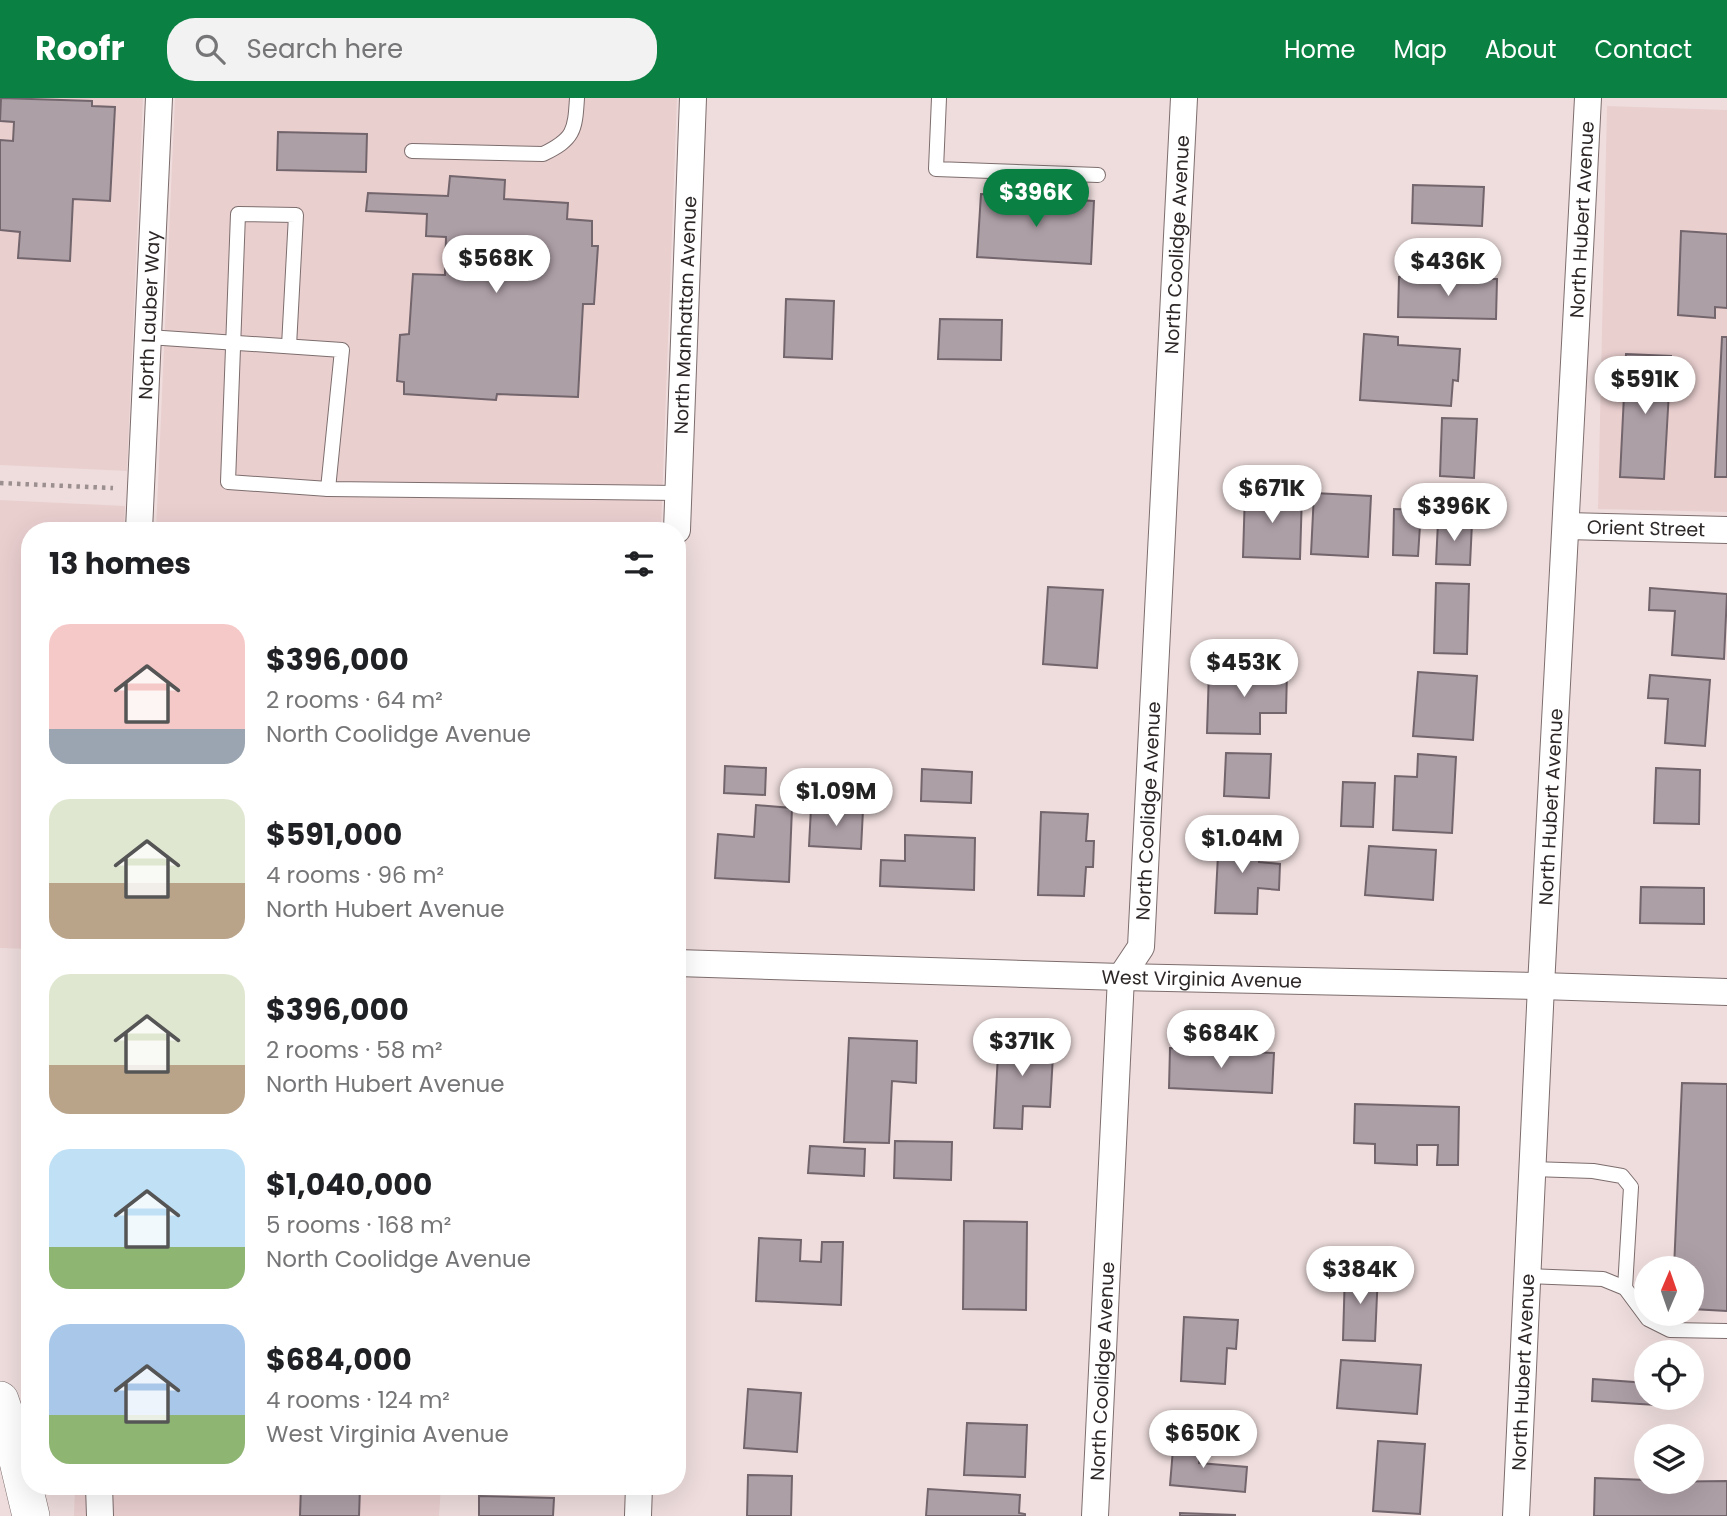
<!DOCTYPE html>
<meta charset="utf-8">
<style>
:root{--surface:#fff;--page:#f2f2f2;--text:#202124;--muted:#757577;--accent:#0b8043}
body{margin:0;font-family:Poppins,sans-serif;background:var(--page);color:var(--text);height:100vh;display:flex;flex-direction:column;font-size:26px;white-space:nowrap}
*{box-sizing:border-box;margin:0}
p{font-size:23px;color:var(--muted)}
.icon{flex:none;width:38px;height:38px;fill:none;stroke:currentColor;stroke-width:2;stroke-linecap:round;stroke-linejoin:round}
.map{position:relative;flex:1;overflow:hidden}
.panel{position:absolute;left:21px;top:424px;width:665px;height:973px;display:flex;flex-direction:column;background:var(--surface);border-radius:28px;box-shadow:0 7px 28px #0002}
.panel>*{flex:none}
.needle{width:46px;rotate:2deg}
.tools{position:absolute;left:1634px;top:1158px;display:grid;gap:14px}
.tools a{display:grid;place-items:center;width:70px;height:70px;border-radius:50%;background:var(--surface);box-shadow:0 7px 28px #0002;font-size:35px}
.price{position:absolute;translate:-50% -60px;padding:0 16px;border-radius:24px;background:#fff;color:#222;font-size:23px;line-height:46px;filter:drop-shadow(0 2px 4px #0008)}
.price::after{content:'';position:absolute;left:50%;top:42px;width:21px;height:16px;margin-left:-10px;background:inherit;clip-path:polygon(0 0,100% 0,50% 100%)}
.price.on{background:var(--accent);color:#fff}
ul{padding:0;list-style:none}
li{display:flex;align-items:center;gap:21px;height:175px;padding:0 28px}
li span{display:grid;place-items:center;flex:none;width:196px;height:140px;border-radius:21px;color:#555}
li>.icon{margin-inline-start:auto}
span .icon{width:84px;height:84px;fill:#fffc;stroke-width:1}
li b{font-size:30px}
h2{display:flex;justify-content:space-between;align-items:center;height:84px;padding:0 28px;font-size:30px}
header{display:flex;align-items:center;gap:42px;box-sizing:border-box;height:98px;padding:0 35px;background:var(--accent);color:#fff}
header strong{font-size:33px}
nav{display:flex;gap:38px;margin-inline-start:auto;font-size:24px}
.search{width:490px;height:63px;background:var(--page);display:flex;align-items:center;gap:18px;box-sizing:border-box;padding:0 24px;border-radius:28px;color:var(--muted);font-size:26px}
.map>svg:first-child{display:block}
.built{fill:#eacfcf}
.building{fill:#ad9fa6;stroke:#73656c;stroke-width:2}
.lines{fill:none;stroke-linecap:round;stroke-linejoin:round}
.lane-casing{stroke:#7d6d6d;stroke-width:16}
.street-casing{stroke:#7d6d6d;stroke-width:28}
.secondary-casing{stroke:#7d6d6d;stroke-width:38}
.path{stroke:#9c8f8f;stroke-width:4.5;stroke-dasharray:3.5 5;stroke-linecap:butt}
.lane{stroke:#fff;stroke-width:14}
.street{stroke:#fff;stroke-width:26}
.secondary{stroke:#fff;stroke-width:37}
.labels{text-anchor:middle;stroke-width:7;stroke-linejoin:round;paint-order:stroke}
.street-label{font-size:19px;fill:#2d2727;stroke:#efdddd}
</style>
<header>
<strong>Roofr</strong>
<div class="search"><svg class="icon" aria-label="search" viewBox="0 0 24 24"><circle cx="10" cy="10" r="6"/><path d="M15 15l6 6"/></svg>Search here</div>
<nav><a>Home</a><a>Map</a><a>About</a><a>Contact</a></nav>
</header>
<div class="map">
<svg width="1727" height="1418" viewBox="0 0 1727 1418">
<rect width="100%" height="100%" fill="#efdddd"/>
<g class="built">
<polygon points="0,0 143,0 127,373 0,367"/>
<polygon points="175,0 677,0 661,432 156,432"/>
<polygon points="1607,8 1727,12 1727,414 1598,411"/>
<polygon points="0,402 125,408 124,432 30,432 30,851 0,850"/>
<polygon points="75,1388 441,1388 439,1418 74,1418"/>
</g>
<g class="building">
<polygon points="1,0 92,3 92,8 115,9 110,103 73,101 70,163 18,160 20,134 0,132 0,42 13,43 14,24 0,23"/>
<polygon points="278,34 367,36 366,74 277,72"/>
<polygon points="450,78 505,82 504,101 568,105 567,121 592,123 592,148 598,148 594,206 583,206 578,299 497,296 496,302 404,296 404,284 397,283 400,237 409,236 413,176 445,177 446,139 426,138 427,116 366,113 368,95 448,98"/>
<polygon points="1413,87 1484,89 1482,128 1412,125"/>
<polygon points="981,96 1094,103 1091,166 977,159"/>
<polygon points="1681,133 1727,136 1727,210 1715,209 1715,220 1678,217"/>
<polygon points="1399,179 1497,181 1496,221 1398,219"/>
<polygon points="786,201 834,203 832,261 784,259"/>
<polygon points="940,221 1002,222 1001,262 938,261"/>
<polygon points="1364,236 1398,239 1398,247 1460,251 1458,283 1453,282 1451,308 1360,302"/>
<polygon points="1722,239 1727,239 1727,379 1715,379"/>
<polygon points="1626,256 1671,258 1664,381 1620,379"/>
<polygon points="1442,320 1477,321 1474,380 1440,378"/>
<polygon points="1245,394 1302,396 1300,461 1243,459"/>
<polygon points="1314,395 1371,398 1368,459 1311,456"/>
<polygon points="1394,411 1421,412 1418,458 1393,457"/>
<polygon points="1438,424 1472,425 1470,467 1436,466"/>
<polygon points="1436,485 1469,486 1467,556 1434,555"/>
<polygon points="1048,489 1103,492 1097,570 1043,566"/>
<polygon points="1650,490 1727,496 1724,561 1672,557 1675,513 1649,512"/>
<polygon points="1209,572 1287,573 1286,615 1260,615 1260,636 1207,635"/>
<polygon points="1418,574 1477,578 1473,642 1413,638"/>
<polygon points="1650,577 1710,582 1705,648 1665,645 1668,601 1648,600"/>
<polygon points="1226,655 1271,656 1269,700 1224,698"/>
<polygon points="1418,656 1456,659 1452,735 1393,732 1395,678 1417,679"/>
<polygon points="725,668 766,670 765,697 724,695"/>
<polygon points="1656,670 1700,672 1699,726 1654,725"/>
<polygon points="922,671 972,674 971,705 921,703"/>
<polygon points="1343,684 1375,685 1373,729 1341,728"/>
<polygon points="756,707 792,710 789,784 715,780 718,736 754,739"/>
<polygon points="811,710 863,712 861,751 809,748"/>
<polygon points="1041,714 1088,716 1086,743 1094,743 1093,769 1086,769 1084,798 1038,797"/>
<polygon points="905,737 975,740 974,792 880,788 881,762 905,763"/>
<polygon points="1219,737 1261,738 1259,764 1280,766 1279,792 1258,790 1257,816 1215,815"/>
<polygon points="1369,748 1436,752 1433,802 1365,797"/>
<polygon points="1641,789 1704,790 1704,826 1640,825"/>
<polygon points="999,938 1054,940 1050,1009 1023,1008 1022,1031 994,1030"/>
<polygon points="849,940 917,943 916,985 892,983 889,1045 844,1044"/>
<polygon points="1170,950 1274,955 1272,995 1169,990"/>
<polygon points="1682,985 1727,986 1727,1213 1692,1211 1692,1171 1674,1171"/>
<polygon points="1355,1006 1459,1009 1458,1067 1437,1067 1438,1047 1417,1047 1417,1067 1375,1065 1375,1046 1354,1045"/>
<polygon points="895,1043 952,1044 951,1082 894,1080"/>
<polygon points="810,1048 865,1051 864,1078 808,1075"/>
<polygon points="964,1123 1027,1124 1026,1212 963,1211"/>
<polygon points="759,1140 801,1142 800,1163 821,1164 822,1144 843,1144 841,1207 756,1203"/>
<polygon points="1345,1173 1378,1174 1375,1243 1343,1242"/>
<polygon points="1184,1219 1238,1222 1236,1251 1227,1250 1225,1286 1181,1283"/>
<polygon points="1341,1262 1421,1267 1417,1316 1337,1310"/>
<polygon points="1593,1281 1647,1285 1647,1300 1672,1300 1672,1308 1592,1303"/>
<polygon points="748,1291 801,1295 797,1354 744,1350"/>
<polygon points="967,1325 1027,1327 1025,1379 964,1377"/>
<polygon points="1174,1339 1200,1341 1199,1365 1247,1369 1245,1394 1170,1387"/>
<polygon points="1378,1343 1425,1346 1420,1416 1373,1413"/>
<polygon points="748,1377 792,1378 791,1418 747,1418"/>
<polygon points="1595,1380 1647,1382 1647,1384 1727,1383 1727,1418 1594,1418"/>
<polygon points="301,1388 360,1390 359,1418 300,1418"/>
<polygon points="928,1391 1020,1397 1019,1415 1025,1416 1025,1418 926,1418"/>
<polygon points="479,1398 554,1400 553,1418 479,1418"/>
<polygon points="1180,1415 1235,1417 1235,1418 1180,1418"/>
</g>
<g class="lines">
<defs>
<g id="lane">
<polyline points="939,0 936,71 1098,77"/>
<path d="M412 53 543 56C574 41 575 33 577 0"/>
<polyline points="148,239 342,252 328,391 678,395"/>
<polyline points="289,248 296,117 238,116 228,384 328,391"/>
<polyline points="1532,1071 1593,1073 1622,1078 1631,1089 1625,1190"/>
<polyline points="1527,1178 1603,1181 1625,1190 1648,1221 1670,1232 1727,1233"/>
</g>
<g id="street">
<path id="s1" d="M1566 428 1727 432"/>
<path id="s2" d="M139 432 159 0"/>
<path id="s3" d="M677 432 693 0"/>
<path id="s4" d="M677 865 1121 879 1541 888 1727 894"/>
<polyline points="99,1388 100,1418"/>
<polyline points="638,1418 639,1388"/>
<path id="s5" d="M1095 1418 1121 879 1141 849 1184 0"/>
<path id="s6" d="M1516 1418 1541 888 1588 0"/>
</g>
<polyline id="secondary" points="0,1302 11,1334 31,1418"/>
</defs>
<use href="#lane" class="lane-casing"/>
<use href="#street" class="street-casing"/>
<use href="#secondary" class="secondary-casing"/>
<polyline class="path" points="0,385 113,390"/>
<use href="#lane" class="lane"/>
<use href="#street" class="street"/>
<use href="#secondary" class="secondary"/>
</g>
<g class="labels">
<g class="street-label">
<text dy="7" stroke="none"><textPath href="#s6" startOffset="1298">North Hubert Avenue</textPath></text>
<text dy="7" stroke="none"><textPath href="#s5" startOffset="1279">North Coolidge Avenue</textPath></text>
<text dy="7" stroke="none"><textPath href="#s2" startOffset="215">North Lauber Way</textPath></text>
<text dy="7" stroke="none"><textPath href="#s3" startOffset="215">North Manhattan Avenue</textPath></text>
<text dy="7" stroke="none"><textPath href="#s1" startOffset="80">Orient Street</textPath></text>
<text dy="7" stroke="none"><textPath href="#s6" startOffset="710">North Hubert Avenue</textPath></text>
<text dy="7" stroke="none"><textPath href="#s5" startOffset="712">North Coolidge Avenue</textPath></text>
<text dy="7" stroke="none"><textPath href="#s4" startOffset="525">West Virginia Avenue</textPath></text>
<text dy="7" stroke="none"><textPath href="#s5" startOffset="145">North Coolidge Avenue</textPath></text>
<text dy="7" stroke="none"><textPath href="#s6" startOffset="144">North Hubert Avenue</textPath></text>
</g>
</g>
</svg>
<div class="tools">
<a><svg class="needle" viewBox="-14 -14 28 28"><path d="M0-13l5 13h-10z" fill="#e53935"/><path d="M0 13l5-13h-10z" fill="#757577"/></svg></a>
<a><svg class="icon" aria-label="locate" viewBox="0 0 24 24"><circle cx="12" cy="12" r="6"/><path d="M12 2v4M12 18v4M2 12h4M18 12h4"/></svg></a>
<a><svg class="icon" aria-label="layers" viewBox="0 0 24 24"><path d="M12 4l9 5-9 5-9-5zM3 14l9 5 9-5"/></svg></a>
</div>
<b class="price on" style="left:1036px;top:131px">$396K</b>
<b class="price" style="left:496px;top:197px">$568K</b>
<b class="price" style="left:1448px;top:200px">$436K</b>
<b class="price" style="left:1645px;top:318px">$591K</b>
<b class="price" style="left:1272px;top:427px">$671K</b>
<b class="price" style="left:1454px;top:445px">$396K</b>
<b class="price" style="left:1244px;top:601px">$453K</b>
<b class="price" style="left:836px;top:730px">$1.09M</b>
<b class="price" style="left:1242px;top:777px">$1.04M</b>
<b class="price" style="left:1221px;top:972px">$684K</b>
<b class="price" style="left:1022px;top:980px">$371K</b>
<b class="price" style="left:1360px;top:1208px">$384K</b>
<b class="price" style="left:1203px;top:1372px">$650K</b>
<section class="panel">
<h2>13 homes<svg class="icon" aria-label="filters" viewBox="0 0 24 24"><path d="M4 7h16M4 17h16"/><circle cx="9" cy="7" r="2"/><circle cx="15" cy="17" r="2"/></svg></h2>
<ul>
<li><span style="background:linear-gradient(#f6c9c9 75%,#9aa5b1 0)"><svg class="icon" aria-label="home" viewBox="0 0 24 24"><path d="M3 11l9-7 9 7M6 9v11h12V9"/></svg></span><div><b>$396,000</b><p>2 rooms · 64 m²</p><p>North Coolidge Avenue</p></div></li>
<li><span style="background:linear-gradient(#dfe7d0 60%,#b9a48a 0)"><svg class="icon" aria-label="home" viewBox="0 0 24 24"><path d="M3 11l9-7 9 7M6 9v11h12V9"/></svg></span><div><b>$591,000</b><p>4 rooms · 96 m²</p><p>North Hubert Avenue</p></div></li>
<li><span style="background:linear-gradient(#dfe7d0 65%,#b9a48a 0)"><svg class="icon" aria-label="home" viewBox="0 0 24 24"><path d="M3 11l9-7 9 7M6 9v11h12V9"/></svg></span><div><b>$396,000</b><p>2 rooms · 58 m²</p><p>North Hubert Avenue</p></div></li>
<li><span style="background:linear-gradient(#bfe0f5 70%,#8fb573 0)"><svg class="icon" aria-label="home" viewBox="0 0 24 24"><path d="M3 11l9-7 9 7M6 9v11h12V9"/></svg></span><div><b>$1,040,000</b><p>5 rooms · 168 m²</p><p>North Coolidge Avenue</p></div></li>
<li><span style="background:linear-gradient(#a9c7e8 65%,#8fb573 0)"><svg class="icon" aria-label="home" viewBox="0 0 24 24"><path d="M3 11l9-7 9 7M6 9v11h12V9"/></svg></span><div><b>$684,000</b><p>4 rooms · 124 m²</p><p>West Virginia Avenue</p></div></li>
</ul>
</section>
</div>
